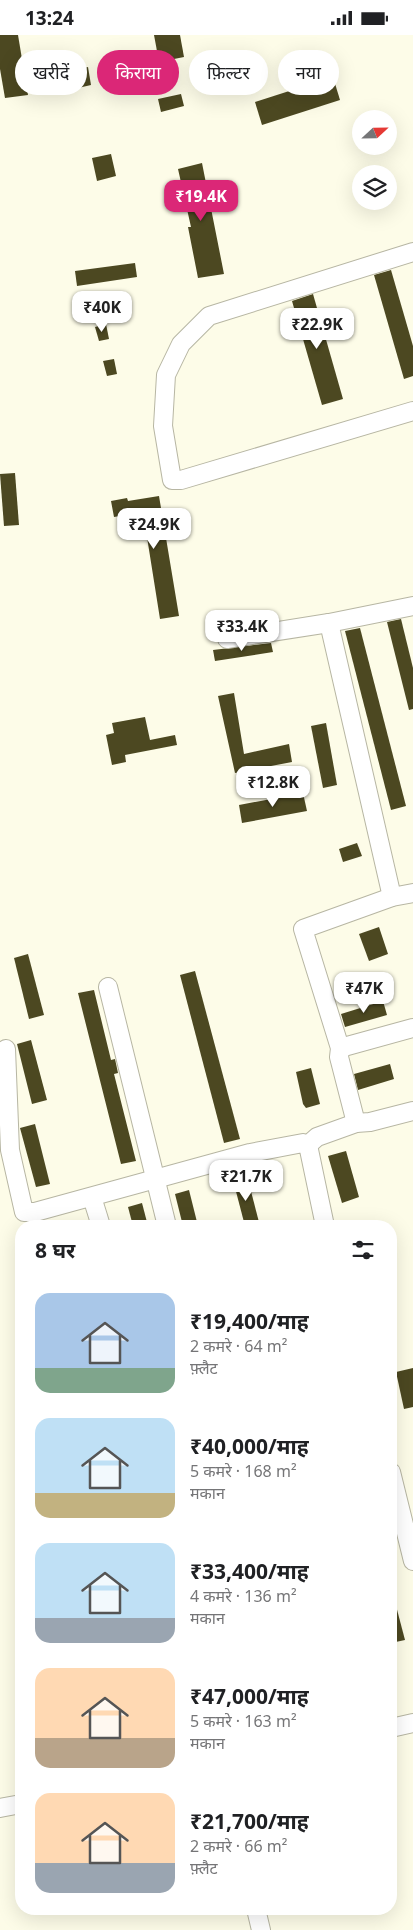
<!DOCTYPE html>
<html lang="hi">
<meta charset="utf-8">
<style>
:root{--surface:#fff;--page:#f2f2f2;--text:#202124;--muted:#757577;--accent:#db2777}
body{margin:0;font-family:"Noto Sans","Noto Sans Devanagari",sans-serif;background:var(--page);color:var(--text);height:100vh;display:flex;flex-direction:column;font-size:19px;white-space:nowrap}
*{box-sizing:border-box;margin:0}
p{font-size:16px;color:var(--muted)}
.icon{flex:none;width:28px;height:28px;fill:none;stroke:currentColor;stroke-width:2;stroke-linecap:round;stroke-linejoin:round}
.map{position:relative;flex:1;overflow:hidden}
.details{position:absolute;left:15px;top:1185px;width:382px;height:695px;display:flex;flex-direction:column;background:var(--surface);border-radius:20px;box-shadow:0 5px 20px #0002}
.details>*{flex:none}
.top-card{position:absolute;left:15px;top:15px;width:384px;height:45px;display:flex;gap:10px}
.needle{width:32px;rotate:68deg}
.controls{position:absolute;left:352px;top:75px;display:grid;gap:10px}
.controls a{display:grid;place-items:center;width:45px;height:45px;border-radius:50%;background:var(--surface);box-shadow:0 5px 20px #0002;font-size:25px}
.price{position:absolute;translate:-50% -42px;padding:0 11px;border-radius:10px;background:#fff;color:#222;font-size:16px;line-height:32px;filter:drop-shadow(0 1px 2px #0008)}
.price::after{content:'';position:absolute;left:50%;top:30px;width:15px;height:11px;margin-left:-8px;background:inherit;clip-path:polygon(0 0,100% 0,50% 100%)}
.price.current{background:var(--accent);color:#fff}
ul{padding:0;list-style:none}
li{display:flex;align-items:center;gap:15px;height:125px;padding:0 20px}
li span{display:grid;place-items:center;flex:none;width:140px;height:100px;border-radius:15px;color:#555}
li>.icon{margin-inline-start:auto}
span .icon{width:60px;height:60px;fill:#fffc;stroke-width:1}
li b{font-size:21px}
h2{display:flex;justify-content:space-between;align-items:center;height:60px;padding:0 20px;font-size:21px}
.chip{padding:0 18px;border-radius:22px;background:var(--surface);box-shadow:0 5px 20px #0002;font-size:18px;line-height:45px}
.chip.current{background:var(--accent);color:#fff}
.status{display:flex;justify-content:space-between;align-items:center;height:35px;padding:0 25px;background:var(--surface);direction:ltr}
.status svg{height:14px;fill:currentColor}
.map>svg:first-child{display:block}
.building{fill:#4c4821}
.lines{fill:none;stroke-linecap:round;stroke-linejoin:round}
.minor-casing{stroke:#b7b6a3;stroke-width:20}
.minor{stroke:#fff;stroke-width:18}
</style>
<div class="status"><b>13:24</b><svg viewBox="0 0 49 12"><path d="M0 12V9h3v3zM5 12V6h3v6zM10 12V3h3v9zM15 12V0h3v12zM26 1h20v11H26zM47 4h2v5h-2z"/></svg></div>
<div class="map">
<svg width="413" height="1895" viewBox="0 0 413 1895">
<rect width="100%" height="100%" fill="#fdfce8"/>
<g class="building">
<polygon points="0,0 18,0 28,60 5,63 0,34"/>
<polygon points="154,0 180,0 184,22 159,27"/>
<polygon points="88,32 91,50 78,53 75,35"/>
<polygon points="333,42 340,65 262,90 255,67"/>
<polygon points="181,59 184,71 161,77 158,64"/>
<polygon points="111,119 116,141 97,146 92,123"/>
<polygon points="202,128 224,239 198,243 188,192 191,192 178,134"/>
<polygon points="135,228 137,242 77,251 75,236"/>
<polygon points="391,235 413,311 413,341 404,344 374,240"/>
<polygon points="313,259 343,364 322,370 292,266"/>
<polygon points="106,289 109,304 99,306 95,292"/>
<polygon points="114,324 117,339 107,341 103,326"/>
<polygon points="15,438 19,490 4,491 0,439"/>
<polygon points="159,461 179,581 160,584 143,477 114,482 111,466 127,463 128,466"/>
<polygon points="401,584 413,633 413,674 409,675 387,587"/>
<polygon points="360,593 406,771 391,775 345,596"/>
<polygon points="271,608 273,617 215,626 213,615"/>
<polygon points="234,658 244,719 289,709 292,727 235,738 218,661"/>
<polygon points="145,682 150,705 175,700 177,710 125,720 126,727 112,730 106,700 114,698 112,688"/>
<polygon points="326,688 337,750 323,753 311,691"/>
<polygon points="303,758 307,776 242,788 239,770"/>
<polygon points="357,808 362,821 343,827 339,814"/>
<polygon points="379,892 388,919 369,926 359,899"/>
<polygon points="28,919 44,980 29,984 14,923"/>
<polygon points="195,936 240,1104 224,1108 180,940"/>
<polygon points="94,955 111,1025 115,1024 118,1038 114,1039 136,1126 121,1129 78,958"/>
<polygon points="383,966 387,980 345,992 341,979"/>
<polygon points="31,1005 47,1065 32,1069 17,1009"/>
<polygon points="390,1029 394,1044 358,1055 354,1039"/>
<polygon points="311,1033 320,1069 306,1073 303,1069 296,1037"/>
<polygon points="35,1089 50,1149 36,1152 20,1093"/>
<polygon points="346,1116 359,1162 342,1168 328,1121"/>
<polygon points="247,1141 260,1191 245,1191 233,1145"/>
<polygon points="189,1155 198,1191 183,1191 175,1159"/>
<polygon points="142,1168 148,1191 133,1191 128,1172"/>
<polygon points="413,1333 413,1372 404,1374 396,1337"/>
<polygon points="391,1567 395,1567 405,1605 391,1608"/>
</g>
<g class="lines">
<defs>
<g id="minor">
<polyline points="413,217 209,281 181,309 166,340 163,391 172,445 181,445 413,376"/>
<polyline points="329,588 392,862"/>
<polyline points="227,604 329,588 413,571"/>
<polyline points="108,952 167,1191"/>
<polyline points="340,1013 413,993"/>
<polyline points="6,1014 10,1115 24,1177 35,1177 250,1118 303,1108 308,1110 325,1191"/>
<polyline points="356,1088 339,1022 340,1013 303,894 392,862 413,858"/>
<polyline points="308,1110 317,1102 356,1088 370,1087 413,1076"/>
<polyline points="92,1162 101,1191"/>
<polyline points="391,1437 413,1526"/>
<polyline points="391,1693 413,1688"/>
<polyline points="0,1773 21,1769"/>
<polyline points="256,1874 261,1895"/>
</g>
</defs>
<use href="#minor" class="minor-casing"/>
<use href="#minor" class="minor"/>
</g>
</svg>
<div class="controls">
<a><svg class="needle" viewBox="-14 -14 28 28"><path d="M0-13l5 13h-10z" fill="#e53935"/><path d="M0 13l5-13h-10z" fill="#757577"/></svg></a>
<a><svg class="icon" aria-label="layers" viewBox="0 0 24 24"><path d="M12 4l9 5-9 5-9-5zM3 14l9 5 9-5"/></svg></a>
</div>
<b class="price current" style="left:201px;top:187px">₹19.4K</b>
<b class="price" style="left:102px;top:298px">₹40K</b>
<b class="price" style="left:317px;top:315px">₹22.9K</b>
<b class="price" style="left:154px;top:515px">₹24.9K</b>
<b class="price" style="left:242px;top:617px">₹33.4K</b>
<b class="price" style="left:273px;top:773px">₹12.8K</b>
<b class="price" style="left:364px;top:979px">₹47K</b>
<b class="price" style="left:246px;top:1167px">₹21.7K</b>
<div class="top-card">
<a class="chip">खरीदें</a>
<a class="chip current">किराया</a>
<a class="chip">फ़िल्टर</a>
<a class="chip">नया</a>
</div>
<section class="details">
<h2>8 घर<svg class="icon" aria-label="filters" viewBox="0 0 24 24"><path d="M4 7h16M4 17h16"/><circle cx="9" cy="7" r="2"/><circle cx="15" cy="17" r="2"/></svg></h2>
<ul>
<li><span style="background:linear-gradient(#a9c7e8 75%,#7fa58c 0)"><svg class="icon" aria-label="home" viewBox="0 0 24 24"><path d="M3 11l9-7 9 7M6 9v11h12V9"/></svg></span><div><b>₹19,400/माह</b><p>2 कमरे · 64 m²</p><p>फ़्लैट</p></div></li>
<li><span style="background:linear-gradient(#bfe0f5 75%,#c2b280 0)"><svg class="icon" aria-label="home" viewBox="0 0 24 24"><path d="M3 11l9-7 9 7M6 9v11h12V9"/></svg></span><div><b>₹40,000/माह</b><p>5 कमरे · 168 m²</p><p>मकान</p></div></li>
<li><span style="background:linear-gradient(#bfe0f5 75%,#9aa5b1 0)"><svg class="icon" aria-label="home" viewBox="0 0 24 24"><path d="M3 11l9-7 9 7M6 9v11h12V9"/></svg></span><div><b>₹33,400/माह</b><p>4 कमरे · 136 m²</p><p>मकान</p></div></li>
<li><span style="background:linear-gradient(#ffd9b3 70%,#b9a48a 0)"><svg class="icon" aria-label="home" viewBox="0 0 24 24"><path d="M3 11l9-7 9 7M6 9v11h12V9"/></svg></span><div><b>₹47,000/माह</b><p>5 कमरे · 163 m²</p><p>मकान</p></div></li>
<li><span style="background:linear-gradient(#ffd9b3 70%,#9aa5b1 0)"><svg class="icon" aria-label="home" viewBox="0 0 24 24"><path d="M3 11l9-7 9 7M6 9v11h12V9"/></svg></span><div><b>₹21,700/माह</b><p>2 कमरे · 66 m²</p><p>फ़्लैट</p></div></li>
</ul>
</section>
</div>
